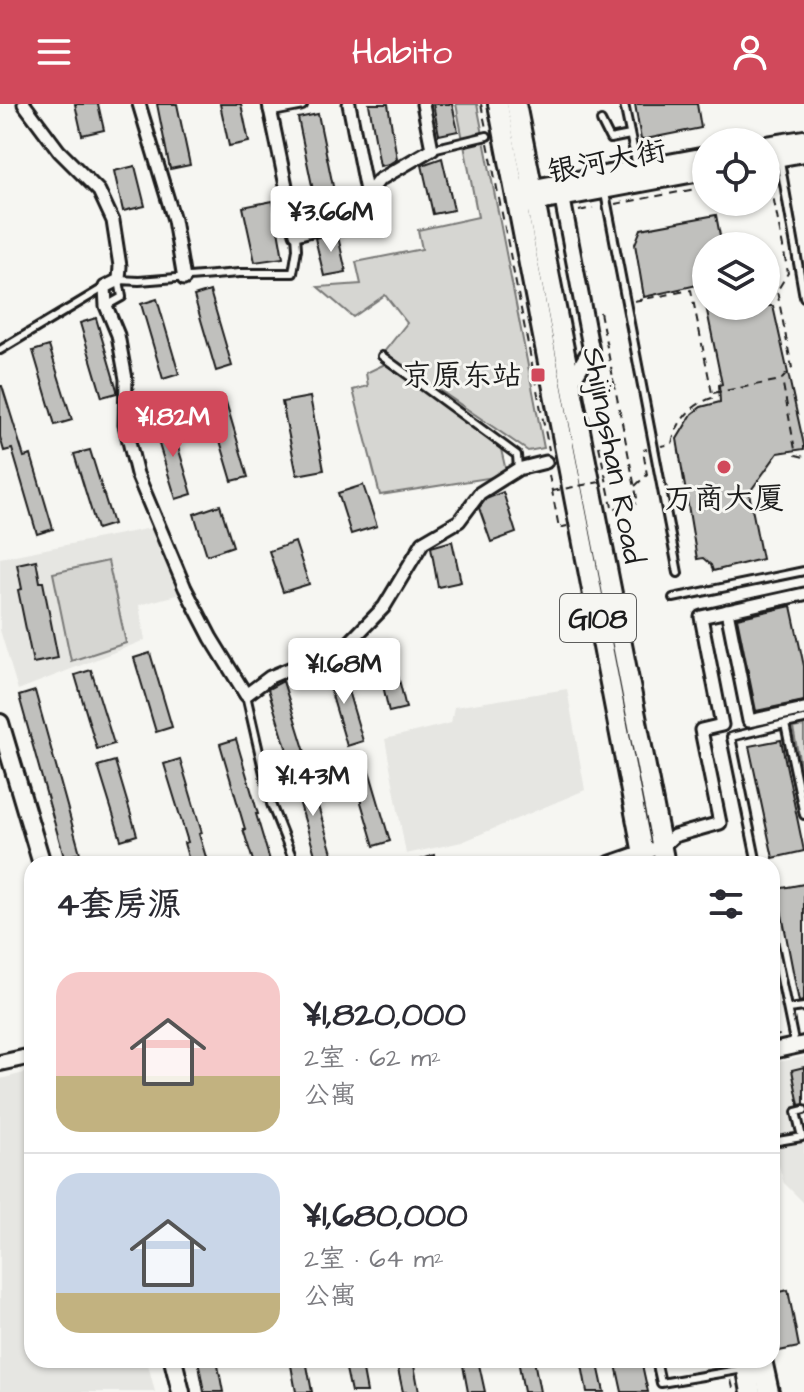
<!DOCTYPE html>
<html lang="zh">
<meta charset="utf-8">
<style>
:root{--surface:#fff;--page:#f2f2f3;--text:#2b2b33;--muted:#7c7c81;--line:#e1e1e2;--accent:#d1495b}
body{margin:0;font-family:"Architects Daughter","LXGW WenKai TC",sans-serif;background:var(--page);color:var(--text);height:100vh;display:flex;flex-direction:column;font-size:30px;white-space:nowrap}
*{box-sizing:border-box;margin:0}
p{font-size:26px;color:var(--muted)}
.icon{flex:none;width:44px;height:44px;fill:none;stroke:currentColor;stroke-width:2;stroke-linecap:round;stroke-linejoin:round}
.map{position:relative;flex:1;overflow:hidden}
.side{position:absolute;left:24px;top:752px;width:756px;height:512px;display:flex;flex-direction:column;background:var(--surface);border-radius:24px;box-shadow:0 2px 6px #0004}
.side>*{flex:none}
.tools{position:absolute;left:692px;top:24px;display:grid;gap:16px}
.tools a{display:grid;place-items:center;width:88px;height:88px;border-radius:50%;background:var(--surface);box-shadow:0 2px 6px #0004;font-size:40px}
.price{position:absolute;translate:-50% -68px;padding:0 18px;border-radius:8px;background:#fff;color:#222;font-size:26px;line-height:52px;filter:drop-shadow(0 2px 4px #0008)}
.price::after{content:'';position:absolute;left:50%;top:48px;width:24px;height:18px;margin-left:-12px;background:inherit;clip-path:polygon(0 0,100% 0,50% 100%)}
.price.active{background:var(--accent);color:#fff}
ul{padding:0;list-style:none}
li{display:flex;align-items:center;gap:24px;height:200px;padding:0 32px}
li+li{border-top:2px solid var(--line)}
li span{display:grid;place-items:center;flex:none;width:224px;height:160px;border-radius:24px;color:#555}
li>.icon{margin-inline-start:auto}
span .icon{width:96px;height:96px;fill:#fffc;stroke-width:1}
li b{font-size:34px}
h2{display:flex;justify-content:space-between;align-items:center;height:96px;padding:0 32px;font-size:34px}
header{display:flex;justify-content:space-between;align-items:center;height:104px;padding:0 32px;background:var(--accent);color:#fff;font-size:36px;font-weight:600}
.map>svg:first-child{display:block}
.built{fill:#e6e6e2}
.green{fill:#d6d6d2;stroke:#797977;stroke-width:2}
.building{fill:#c0c0bd;stroke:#1c1c1c;stroke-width:2}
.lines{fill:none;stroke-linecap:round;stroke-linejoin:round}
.service-casing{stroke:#1c1c1c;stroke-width:12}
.minor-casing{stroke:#1c1c1c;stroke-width:17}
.tertiary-casing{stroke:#1c1c1c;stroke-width:20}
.secondary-casing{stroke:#1c1c1c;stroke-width:22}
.trunk-casing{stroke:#1c1c1c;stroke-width:24}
.path{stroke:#1c1c1c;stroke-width:2;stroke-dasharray:8 6;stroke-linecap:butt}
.service{stroke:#f6f6f2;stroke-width:6}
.minor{stroke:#f6f6f2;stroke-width:11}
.tertiary{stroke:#f6f6f2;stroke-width:14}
.secondary{stroke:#f6f6f2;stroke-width:16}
.trunk{stroke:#f6f6f2;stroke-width:18}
.path-bridge{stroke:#1c1c1c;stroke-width:2;stroke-dasharray:8 6;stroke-linecap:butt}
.poi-dot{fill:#d1495b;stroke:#f6f6f2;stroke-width:3}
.labels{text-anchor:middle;stroke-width:6;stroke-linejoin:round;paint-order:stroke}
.shield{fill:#f6f6f2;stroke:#5d5d5c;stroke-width:2}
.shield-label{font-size:28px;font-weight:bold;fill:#1c1c1c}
.street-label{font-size:30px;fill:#1c1c1c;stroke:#f6f6f2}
.poi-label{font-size:30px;fill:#1c1c1c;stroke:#f6f6f2;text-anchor:end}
</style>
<header><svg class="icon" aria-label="menu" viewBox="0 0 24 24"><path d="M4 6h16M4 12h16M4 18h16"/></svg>Habito<svg class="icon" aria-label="person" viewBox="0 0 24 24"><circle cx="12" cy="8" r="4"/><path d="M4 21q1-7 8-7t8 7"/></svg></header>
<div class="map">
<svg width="804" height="1288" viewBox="0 0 804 1288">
<rect width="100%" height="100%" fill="#f6f6f2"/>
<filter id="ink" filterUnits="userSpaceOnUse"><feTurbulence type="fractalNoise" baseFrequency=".0125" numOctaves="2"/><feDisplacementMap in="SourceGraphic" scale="16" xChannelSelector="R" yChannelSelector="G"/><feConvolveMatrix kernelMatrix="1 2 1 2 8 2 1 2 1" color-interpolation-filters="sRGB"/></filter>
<g filter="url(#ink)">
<g class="built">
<polygon points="151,424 180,490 139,501 145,536 18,586 0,526 0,454"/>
<polygon points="567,585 585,686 462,738 406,750 385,635 451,619 454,603"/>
<polygon points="804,953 804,1099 784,1079 772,1039 772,959"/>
<polygon points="32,967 32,1256 147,1256 155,1288 0,1288 0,975"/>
</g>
<g class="green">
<polygon points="456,0 477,0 544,344 528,347 384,248 407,219 385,191 353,213 318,183 361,180 356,158 422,145 418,126 478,113"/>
<polygon points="385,260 500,341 507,371 380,391 353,286 368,282 366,269"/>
<polygon points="108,457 126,539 71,557 53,469"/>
<polygon points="804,622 804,680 793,624"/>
</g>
<g class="building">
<polygon points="75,0 98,0 104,26 82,31"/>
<polygon points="157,0 177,0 190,61 170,65"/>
<polygon points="220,0 241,0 249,38 229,42"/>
<polygon points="369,0 388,0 397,55 389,60 380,62"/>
<polygon points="433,0 452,0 458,27 439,31"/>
<polygon points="635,0 697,0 701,24 641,36"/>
<polygon points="318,10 335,92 315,96 298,14"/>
<polygon points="442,54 454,106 433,110 422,61"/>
<polygon points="135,62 145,102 123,107 114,67"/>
<polygon points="273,97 283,154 255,158 243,103"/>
<polygon points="716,111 722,142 706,142 706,179 644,193 635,140 641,125"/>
<polygon points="337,128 346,168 324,172 315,134"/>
<polygon points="210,187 232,262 216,267 194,192"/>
<polygon points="157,195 179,270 163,275 141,200"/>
<polygon points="706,202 773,202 804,341 804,345 778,349 749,389 762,455 713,467 711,461 703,454 697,455 677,335 692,310 701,303 720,298 719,281 722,280"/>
<polygon points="96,214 117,286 117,289 102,293 80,219"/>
<polygon points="49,242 72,316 55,321 33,247"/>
<polygon points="0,282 2,282 24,353 31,351 53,425 37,430 12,345 4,347 0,333"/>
<polygon points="310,293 324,366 297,371 282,298"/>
<polygon points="226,298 248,373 232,377 210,303"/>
<polygon points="170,316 192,390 176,395 153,321"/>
<polygon points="90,346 113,420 97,425 74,350"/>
<polygon points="363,381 377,422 351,430 338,389"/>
<polygon points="503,388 516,429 491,438 479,404 486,395"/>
<polygon points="220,401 233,442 207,451 194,410"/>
<polygon points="452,437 461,478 438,483 431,443"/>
<polygon points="295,438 309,480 283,488 269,447"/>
<polygon points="36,456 40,478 43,478 58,554 33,559 18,486 22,485 17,460"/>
<polygon points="791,502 804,562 804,597 756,607 737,514"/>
<polygon points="150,549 172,623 156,628 134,554"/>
<polygon points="393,551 406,604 389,608 377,555"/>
<polygon points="341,563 363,637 347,642 325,568"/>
<polygon points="91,566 114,640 97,645 75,571"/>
<polygon points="283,577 305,648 289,653 268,585"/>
<polygon points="35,587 80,749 64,753 19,592"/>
<polygon points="236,635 258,710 256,710 271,760 254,760 243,725 245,725 220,640"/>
<polygon points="781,636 804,747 773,754 749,642"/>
<polygon points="180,655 202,729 199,730 208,760 190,760 184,739 188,738 164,660"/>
<polygon points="115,657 137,731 121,736 98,662"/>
<polygon points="368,663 390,737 374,742 352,668"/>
<polygon points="310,675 332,749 316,754 294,680"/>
<polygon points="434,751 438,760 413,760 412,759"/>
<polygon points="804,780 804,897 799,898 777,785"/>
<polygon points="804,963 804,1000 799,1001 792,966"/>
<polygon points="788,1186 799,1243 779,1247 772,1211 772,1190"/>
<polygon points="198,1256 217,1256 223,1288 204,1288"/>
<polygon points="290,1256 306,1256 312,1288 296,1288"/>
<polygon points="344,1256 361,1256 367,1288 351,1288"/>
<polygon points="396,1256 413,1256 419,1288 403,1288"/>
<polygon points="462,1256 478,1256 485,1288 468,1288"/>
<polygon points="518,1256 534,1256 540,1288 524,1288"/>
<polygon points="581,1256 597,1256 604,1288 587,1288"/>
<polygon points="615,1256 641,1256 648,1288 622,1288"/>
</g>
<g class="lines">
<defs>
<g id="service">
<polyline points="624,0 637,63"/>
<polyline points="601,17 610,35 630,31"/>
<polyline points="432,45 487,32"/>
<polyline points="780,57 804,193"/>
<polyline points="605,89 678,469"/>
<polyline points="106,202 122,193 119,176 139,177 239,169 293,169 297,145 296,130"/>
<polyline points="0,246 105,183"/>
<polyline points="382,252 517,351 518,365"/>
<polyline points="673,494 804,467"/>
<polyline points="246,591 271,700 295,760"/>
<polyline points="785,620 804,616"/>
<polyline points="757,760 731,633 785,620 804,711"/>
<polyline points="772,831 795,942"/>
<polyline points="788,905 804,903"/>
<polyline points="772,1038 802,1033 796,1008 804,1006"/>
<polyline points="656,1256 661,1279 744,1265"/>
</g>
<g id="minor">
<polyline points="24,0 59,47 99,87 113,117 120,162 119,176 105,183 106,202 118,231 126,275 125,321 137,370 185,484 211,534 246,591 270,573 348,540 384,503 423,438 459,417 480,389 518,365 546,358"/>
<polyline points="139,0 174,116 184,175"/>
<polyline points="269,0 296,130 347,117 379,76 432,45 423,0"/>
<polyline points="349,0 367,92"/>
<polyline points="270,6 301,0"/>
<polyline points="727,507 749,617 804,605"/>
<polyline points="662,743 674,732 720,719 701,626 722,621 701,513 804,490"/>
</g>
<g id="tertiary">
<polyline points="562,93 591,245 571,279"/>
<polyline points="610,760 650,746"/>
<polyline points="772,947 804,940"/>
<polyline points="0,959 32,952"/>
</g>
<g id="secondary">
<polyline points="766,41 804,35"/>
<polyline points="766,56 804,49"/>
<polyline points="523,86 706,52"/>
<polyline points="523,101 706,67"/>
<polyline points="0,619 42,760"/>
<polyline points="173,1256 181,1288"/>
</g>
<g id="trunk">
<polyline points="498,0 645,760"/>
<polyline points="516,0 665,760"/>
<polyline points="745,1256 751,1288"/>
<polyline points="762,1256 769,1288"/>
</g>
</defs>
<use href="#service" class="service-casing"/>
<use href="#minor" class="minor-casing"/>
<use href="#tertiary" class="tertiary-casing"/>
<use href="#secondary" class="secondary-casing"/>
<use href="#trunk" class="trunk-casing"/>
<g class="path">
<polyline points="481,0 486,24"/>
<polyline points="488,39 549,346"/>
<polyline points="766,72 769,71 788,169 777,187 792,264 782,275 796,351 804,353"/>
<polyline points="615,100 706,83"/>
<polyline points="579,107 593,104"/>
<path d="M634 197 691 186 712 289V294C690 301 676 319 672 340L661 342"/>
<polyline points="600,208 638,399 612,405"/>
<polyline points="586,283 614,275"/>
<polyline points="713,289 781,276"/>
<polyline points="599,342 612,403"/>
<polyline points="549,371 559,424 567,422"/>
<polyline points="635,382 647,371 643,346 647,345"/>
<polyline points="772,933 783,930"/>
<polyline points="772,1183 779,1182 780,1188"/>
<polyline points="731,1276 734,1288"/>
</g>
<use href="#service" class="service"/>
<use href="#minor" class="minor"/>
<use href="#tertiary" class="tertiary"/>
<use href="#secondary" class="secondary"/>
<use href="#trunk" class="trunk"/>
<polyline class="path-bridge" points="552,387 605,377"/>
</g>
</g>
<g class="poi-dot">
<rect x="530" y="263" width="16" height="16" rx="4"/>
<circle cx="724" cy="363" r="8"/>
</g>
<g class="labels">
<rect class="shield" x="560" y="490" width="76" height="48" rx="6"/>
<g class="shield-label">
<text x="598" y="524">G108</text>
</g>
<g class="street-label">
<text transform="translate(607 57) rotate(-11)" y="10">银河大街</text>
<text transform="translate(614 351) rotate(79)" y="10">Shijingshan Road</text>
</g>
<g class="poi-label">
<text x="522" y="281">京原东站</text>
<text x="724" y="404" text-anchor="middle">万商大厦</text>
</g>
</g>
</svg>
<div class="tools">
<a><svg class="icon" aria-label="locate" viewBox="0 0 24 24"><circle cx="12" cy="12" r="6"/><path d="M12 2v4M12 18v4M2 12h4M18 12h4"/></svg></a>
<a><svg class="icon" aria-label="layers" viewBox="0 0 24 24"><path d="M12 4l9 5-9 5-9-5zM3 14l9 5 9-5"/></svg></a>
</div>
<b class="price" style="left:331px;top:150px">¥3.66M</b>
<b class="price active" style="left:173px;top:355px">¥1.82M</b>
<b class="price" style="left:344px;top:602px">¥1.68M</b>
<b class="price" style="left:313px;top:714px">¥1.43M</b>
<section class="side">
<h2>4套房源<svg class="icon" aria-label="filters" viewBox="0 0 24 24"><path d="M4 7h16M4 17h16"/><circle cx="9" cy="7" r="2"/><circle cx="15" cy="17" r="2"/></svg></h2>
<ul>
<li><span style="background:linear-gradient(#f6c9c9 65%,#c2b280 0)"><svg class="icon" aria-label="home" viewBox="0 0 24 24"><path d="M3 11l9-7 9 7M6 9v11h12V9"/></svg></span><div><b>¥1,820,000</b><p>2室 · 62 m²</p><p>公寓</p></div></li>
<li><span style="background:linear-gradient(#c9d6e8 75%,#c2b280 0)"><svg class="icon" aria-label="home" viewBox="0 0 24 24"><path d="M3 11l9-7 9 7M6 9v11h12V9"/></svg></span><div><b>¥1,680,000</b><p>2室 · 64 m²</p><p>公寓</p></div></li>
</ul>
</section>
</div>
